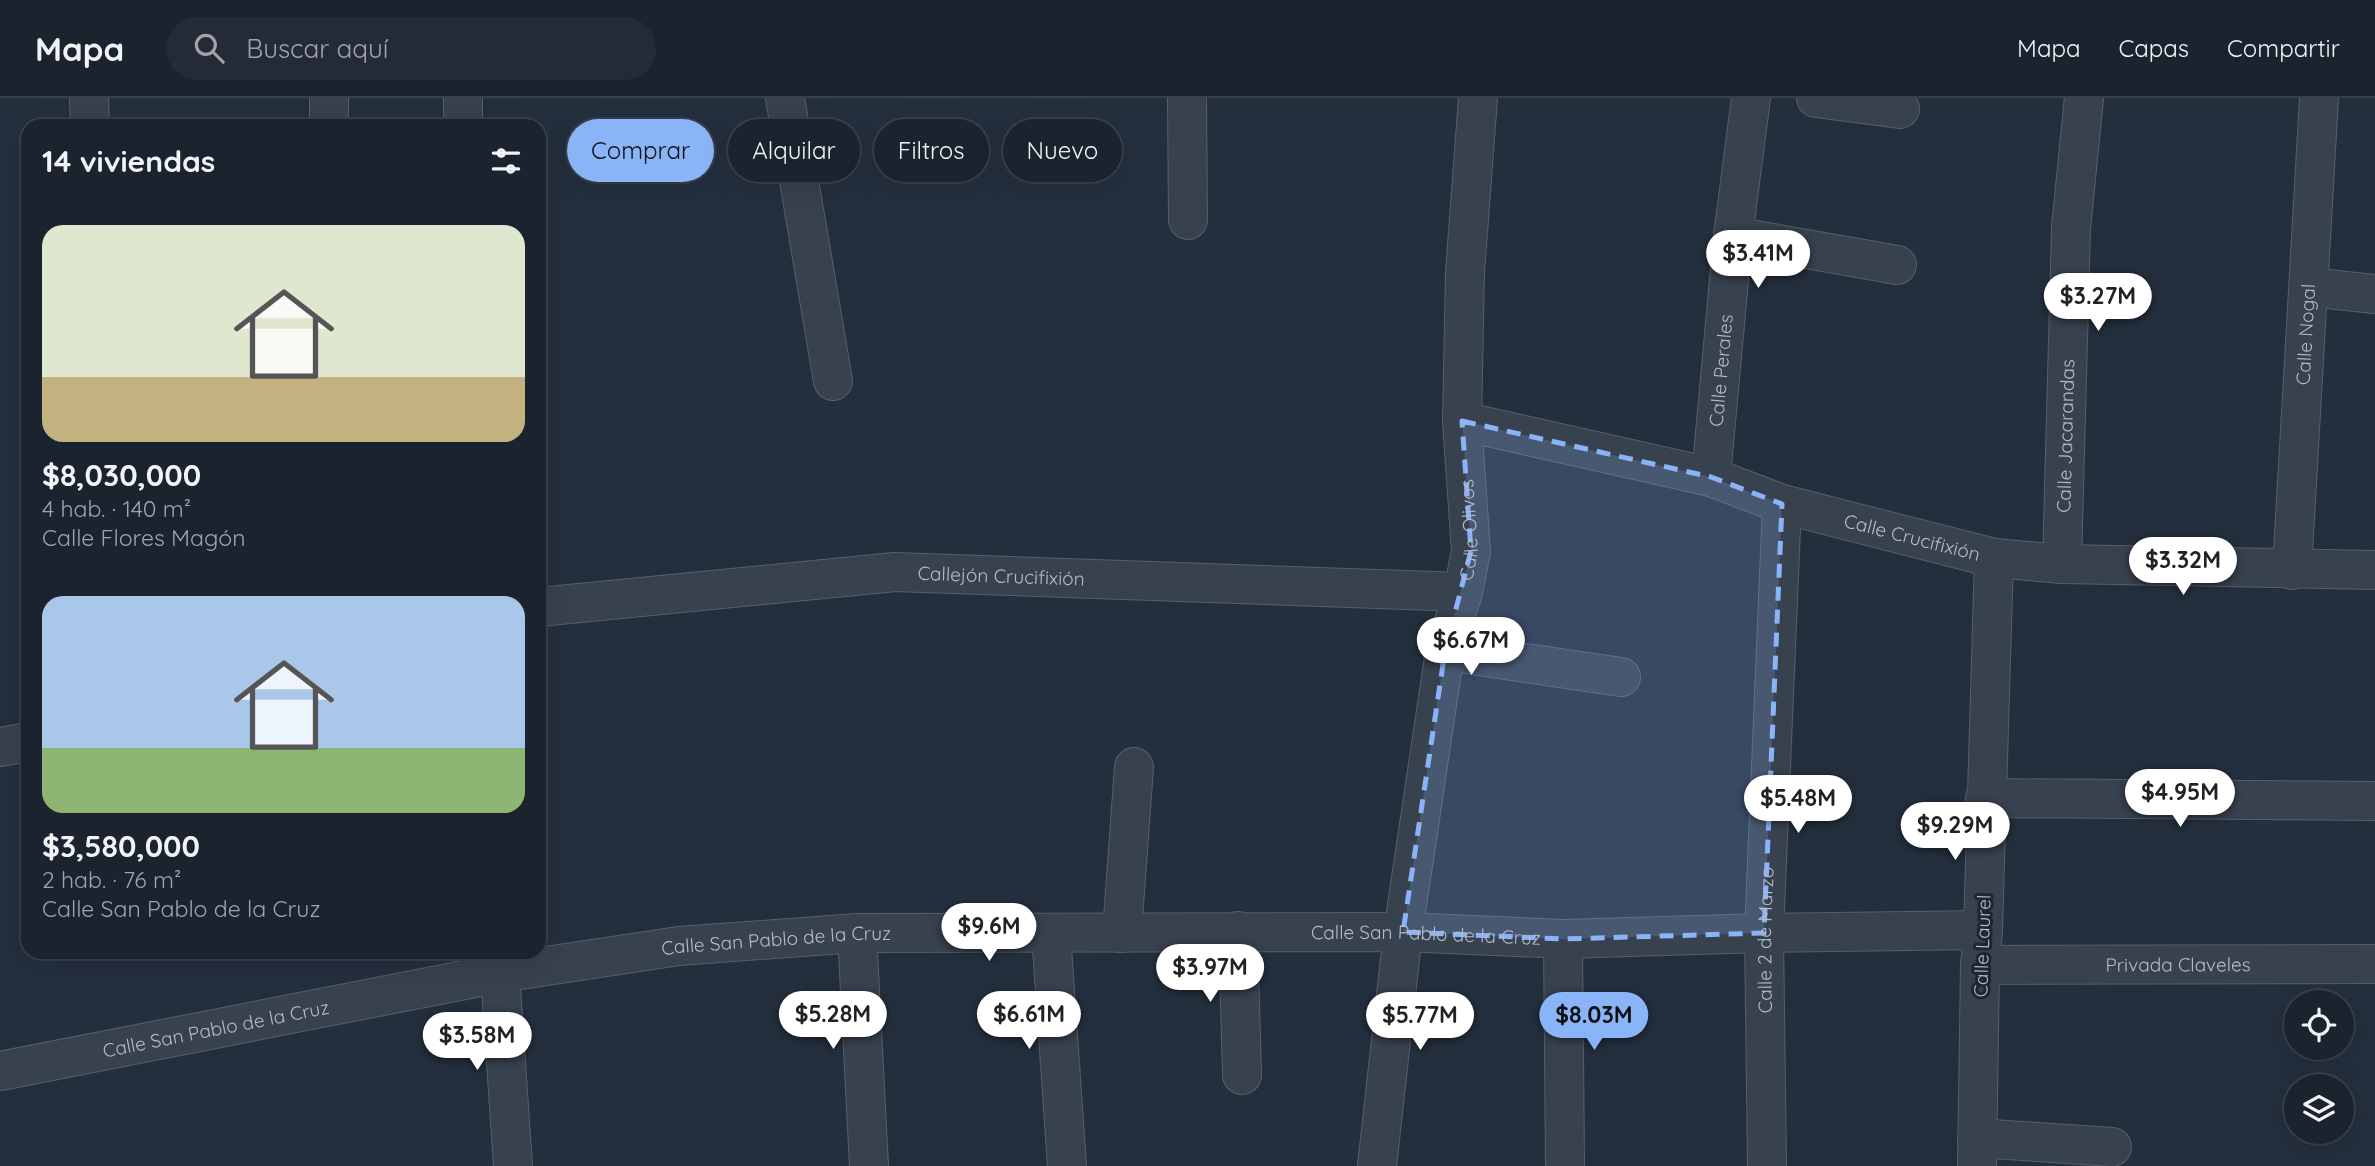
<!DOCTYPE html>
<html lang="es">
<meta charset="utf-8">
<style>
:root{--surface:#1b232e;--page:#242b36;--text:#f1f3f6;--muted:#a0a4aa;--line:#39404a;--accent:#8ab4f8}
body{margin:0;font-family:Quicksand,sans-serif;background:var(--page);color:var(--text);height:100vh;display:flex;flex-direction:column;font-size:26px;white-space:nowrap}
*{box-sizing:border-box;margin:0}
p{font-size:23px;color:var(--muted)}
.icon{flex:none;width:38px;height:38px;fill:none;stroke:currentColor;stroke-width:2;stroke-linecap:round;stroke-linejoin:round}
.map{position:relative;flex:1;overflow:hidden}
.details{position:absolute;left:21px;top:21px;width:525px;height:840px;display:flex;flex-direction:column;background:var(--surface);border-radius:21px;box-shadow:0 7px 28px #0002,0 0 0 2px var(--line)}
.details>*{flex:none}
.top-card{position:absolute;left:567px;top:21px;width:665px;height:63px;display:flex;gap:14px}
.controls{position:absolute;left:2284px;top:892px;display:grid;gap:14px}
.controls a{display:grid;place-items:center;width:70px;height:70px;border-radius:50%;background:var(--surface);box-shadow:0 7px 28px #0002,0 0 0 2px var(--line);font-size:35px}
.price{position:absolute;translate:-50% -60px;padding:0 16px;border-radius:24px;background:#fff;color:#222;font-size:23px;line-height:46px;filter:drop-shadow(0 2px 4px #0008)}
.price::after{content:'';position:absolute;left:50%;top:42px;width:21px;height:16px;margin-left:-10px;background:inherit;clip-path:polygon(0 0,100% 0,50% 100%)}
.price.on{background:var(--accent);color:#111}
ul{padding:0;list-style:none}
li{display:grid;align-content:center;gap:14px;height:371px;padding:0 21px}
li span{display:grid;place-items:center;height:217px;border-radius:21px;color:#555}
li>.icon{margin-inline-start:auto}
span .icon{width:126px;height:126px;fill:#fffc;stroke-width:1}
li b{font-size:30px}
h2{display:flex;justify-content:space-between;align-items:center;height:84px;padding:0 21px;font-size:30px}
.pill{padding:0 24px;border-radius:32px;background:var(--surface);box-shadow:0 7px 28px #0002,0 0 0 2px var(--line);font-size:24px;line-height:63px}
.pill.on{background:var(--accent);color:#111}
header{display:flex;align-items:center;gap:42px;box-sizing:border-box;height:98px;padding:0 35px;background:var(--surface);border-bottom:2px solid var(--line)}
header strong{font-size:33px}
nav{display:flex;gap:38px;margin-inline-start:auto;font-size:24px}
.search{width:490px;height:63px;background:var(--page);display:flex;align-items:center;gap:18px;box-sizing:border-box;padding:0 24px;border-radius:38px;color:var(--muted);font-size:26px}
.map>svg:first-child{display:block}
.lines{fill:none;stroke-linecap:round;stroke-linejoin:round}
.minor-casing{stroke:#565f6c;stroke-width:40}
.tertiary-casing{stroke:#565f6c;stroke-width:40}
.minor{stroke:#38414e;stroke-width:38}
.tertiary{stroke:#38414e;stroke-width:38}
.marked{fill:#8ab4f8;fill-opacity:0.2;stroke:#8ab4f8;stroke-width:5;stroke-dasharray:14 9;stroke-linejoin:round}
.labels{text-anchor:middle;stroke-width:6;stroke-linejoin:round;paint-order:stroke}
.street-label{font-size:19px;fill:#b4bcc9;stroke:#1d2633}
</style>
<header>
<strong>Mapa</strong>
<div class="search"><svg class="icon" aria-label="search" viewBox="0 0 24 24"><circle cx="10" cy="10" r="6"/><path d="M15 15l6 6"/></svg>Buscar aquí</div>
<nav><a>Mapa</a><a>Capas</a><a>Compartir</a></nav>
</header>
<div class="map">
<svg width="2375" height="1068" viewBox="0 0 2375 1068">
<rect width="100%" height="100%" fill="#242f3e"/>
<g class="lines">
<defs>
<g id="minor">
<polyline points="89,0 90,28"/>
<polyline points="785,0 833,283"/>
<polyline points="1187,0 1188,122"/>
<polyline points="1816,0 1900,11"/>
<polyline points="329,28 329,0"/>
<polyline points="463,28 463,0"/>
<polyline points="1733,138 1897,167"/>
<polyline points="2309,189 2375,196"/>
<path id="s1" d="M1711 379 1733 138 1751 0"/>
<polyline points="1994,460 2062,466 2375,472"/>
<path id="s2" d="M2062 466 2071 130 2084 0"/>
<path id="s3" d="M2292 472 2319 0"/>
<path id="s4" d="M539 509 895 474 1463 494"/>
<polyline points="1445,553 1621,579"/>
<polyline points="0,649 28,644"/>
<polyline points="1985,700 2375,703"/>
<polyline points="1238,833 1242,977"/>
<polyline points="857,835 869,1068"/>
<polyline points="1051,835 1067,1068"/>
<polyline points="1122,835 1134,669"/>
<polyline points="1563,841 1565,1068"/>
<path id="s5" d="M1980 867 2375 866"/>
<polyline points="500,875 513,1068"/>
<path id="s6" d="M0 973 500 875 679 848 857 835 1403 834 1563 841 1764 835 1983 832"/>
<polyline points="1977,1040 2112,1049"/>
<path id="s7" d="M1377 1068 1403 834 1445 553 1463 494 1471 453 1462 323"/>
<path id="s8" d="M1767 1068 1764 835 1782 406"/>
</g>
<g id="tertiary">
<path id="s9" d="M1478 0 1465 174 1462 323 1711 379 1782 406 1994 460 1983 832 1980 867 1977 1068"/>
</g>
</defs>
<use href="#minor" class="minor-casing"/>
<use href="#tertiary" class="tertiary-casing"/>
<use href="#minor" class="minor"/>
<use href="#tertiary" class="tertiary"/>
</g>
<path class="marked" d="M1462 323 1711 379 1782 406 1764 835 1563 841 1403 834 1445 553 1471 453Z"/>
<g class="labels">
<g class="street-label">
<text dy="7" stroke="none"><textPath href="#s3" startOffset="236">Calle Nogal</textPath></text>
<text dy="7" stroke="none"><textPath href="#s1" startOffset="107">Calle Perales</textPath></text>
<text dy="7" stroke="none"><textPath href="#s2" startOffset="128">Calle Jacarandas</textPath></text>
<text dy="7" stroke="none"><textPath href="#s7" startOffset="644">Calle Olivos</textPath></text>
<text dy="7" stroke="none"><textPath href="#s9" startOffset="789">Calle Crucifixión</textPath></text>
<text dy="7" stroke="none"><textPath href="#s4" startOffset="464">Callejón Crucifixión</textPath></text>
<text dy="7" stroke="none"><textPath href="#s6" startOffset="1438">Calle San Pablo de la Cruz</textPath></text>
<text dy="7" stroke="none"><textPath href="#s8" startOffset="226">Calle 2 de Marzo</textPath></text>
<text dy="7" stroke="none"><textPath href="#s6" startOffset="788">Calle San Pablo de la Cruz</textPath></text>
<text transform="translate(1982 848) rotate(-88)" y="7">Calle Laurel</text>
<text dy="7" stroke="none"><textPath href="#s5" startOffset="198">Privada Claveles</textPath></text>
<text dy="7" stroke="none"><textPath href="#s6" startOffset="220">Calle San Pablo de la Cruz</textPath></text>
</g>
</g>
</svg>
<div class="controls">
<a><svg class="icon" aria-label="locate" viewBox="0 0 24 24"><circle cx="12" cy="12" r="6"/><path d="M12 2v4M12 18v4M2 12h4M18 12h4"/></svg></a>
<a><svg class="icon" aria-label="layers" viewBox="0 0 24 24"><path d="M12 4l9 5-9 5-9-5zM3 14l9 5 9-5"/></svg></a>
</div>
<b class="price" style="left:1758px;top:192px">$3.41M</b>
<b class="price" style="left:2098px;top:235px">$3.27M</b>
<b class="price" style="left:2183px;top:499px">$3.32M</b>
<b class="price" style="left:1471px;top:579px">$6.67M</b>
<b class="price" style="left:2180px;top:731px">$4.95M</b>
<b class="price" style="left:1798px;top:737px">$5.48M</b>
<b class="price" style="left:1955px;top:764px">$9.29M</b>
<b class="price" style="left:989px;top:865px">$9.6M</b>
<b class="price" style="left:1210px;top:906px">$3.97M</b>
<b class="price" style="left:833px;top:953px">$5.28M</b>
<b class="price" style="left:1029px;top:953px">$6.61M</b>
<b class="price" style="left:1420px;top:954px">$5.77M</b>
<b class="price on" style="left:1594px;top:954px">$8.03M</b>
<b class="price" style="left:477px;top:974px">$3.58M</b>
<div class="top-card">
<a class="pill on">Comprar</a>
<a class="pill">Alquilar</a>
<a class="pill">Filtros</a>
<a class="pill">Nuevo</a>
</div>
<section class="details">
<h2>14 viviendas<svg class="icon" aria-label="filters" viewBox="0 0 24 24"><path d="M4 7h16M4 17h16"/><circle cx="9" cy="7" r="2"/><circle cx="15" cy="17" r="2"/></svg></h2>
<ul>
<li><span style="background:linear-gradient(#dfe7d0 70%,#c2b280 0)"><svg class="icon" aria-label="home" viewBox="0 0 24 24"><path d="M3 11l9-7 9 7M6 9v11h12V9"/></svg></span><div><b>$8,030,000</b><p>4 hab. · 140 m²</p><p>Calle Flores Magón</p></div></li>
<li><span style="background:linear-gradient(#a9c7e8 70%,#8fb573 0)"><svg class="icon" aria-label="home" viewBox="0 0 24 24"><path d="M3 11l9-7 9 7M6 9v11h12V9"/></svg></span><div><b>$3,580,000</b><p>2 hab. · 76 m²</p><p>Calle San Pablo de la Cruz</p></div></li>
</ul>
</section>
</div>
